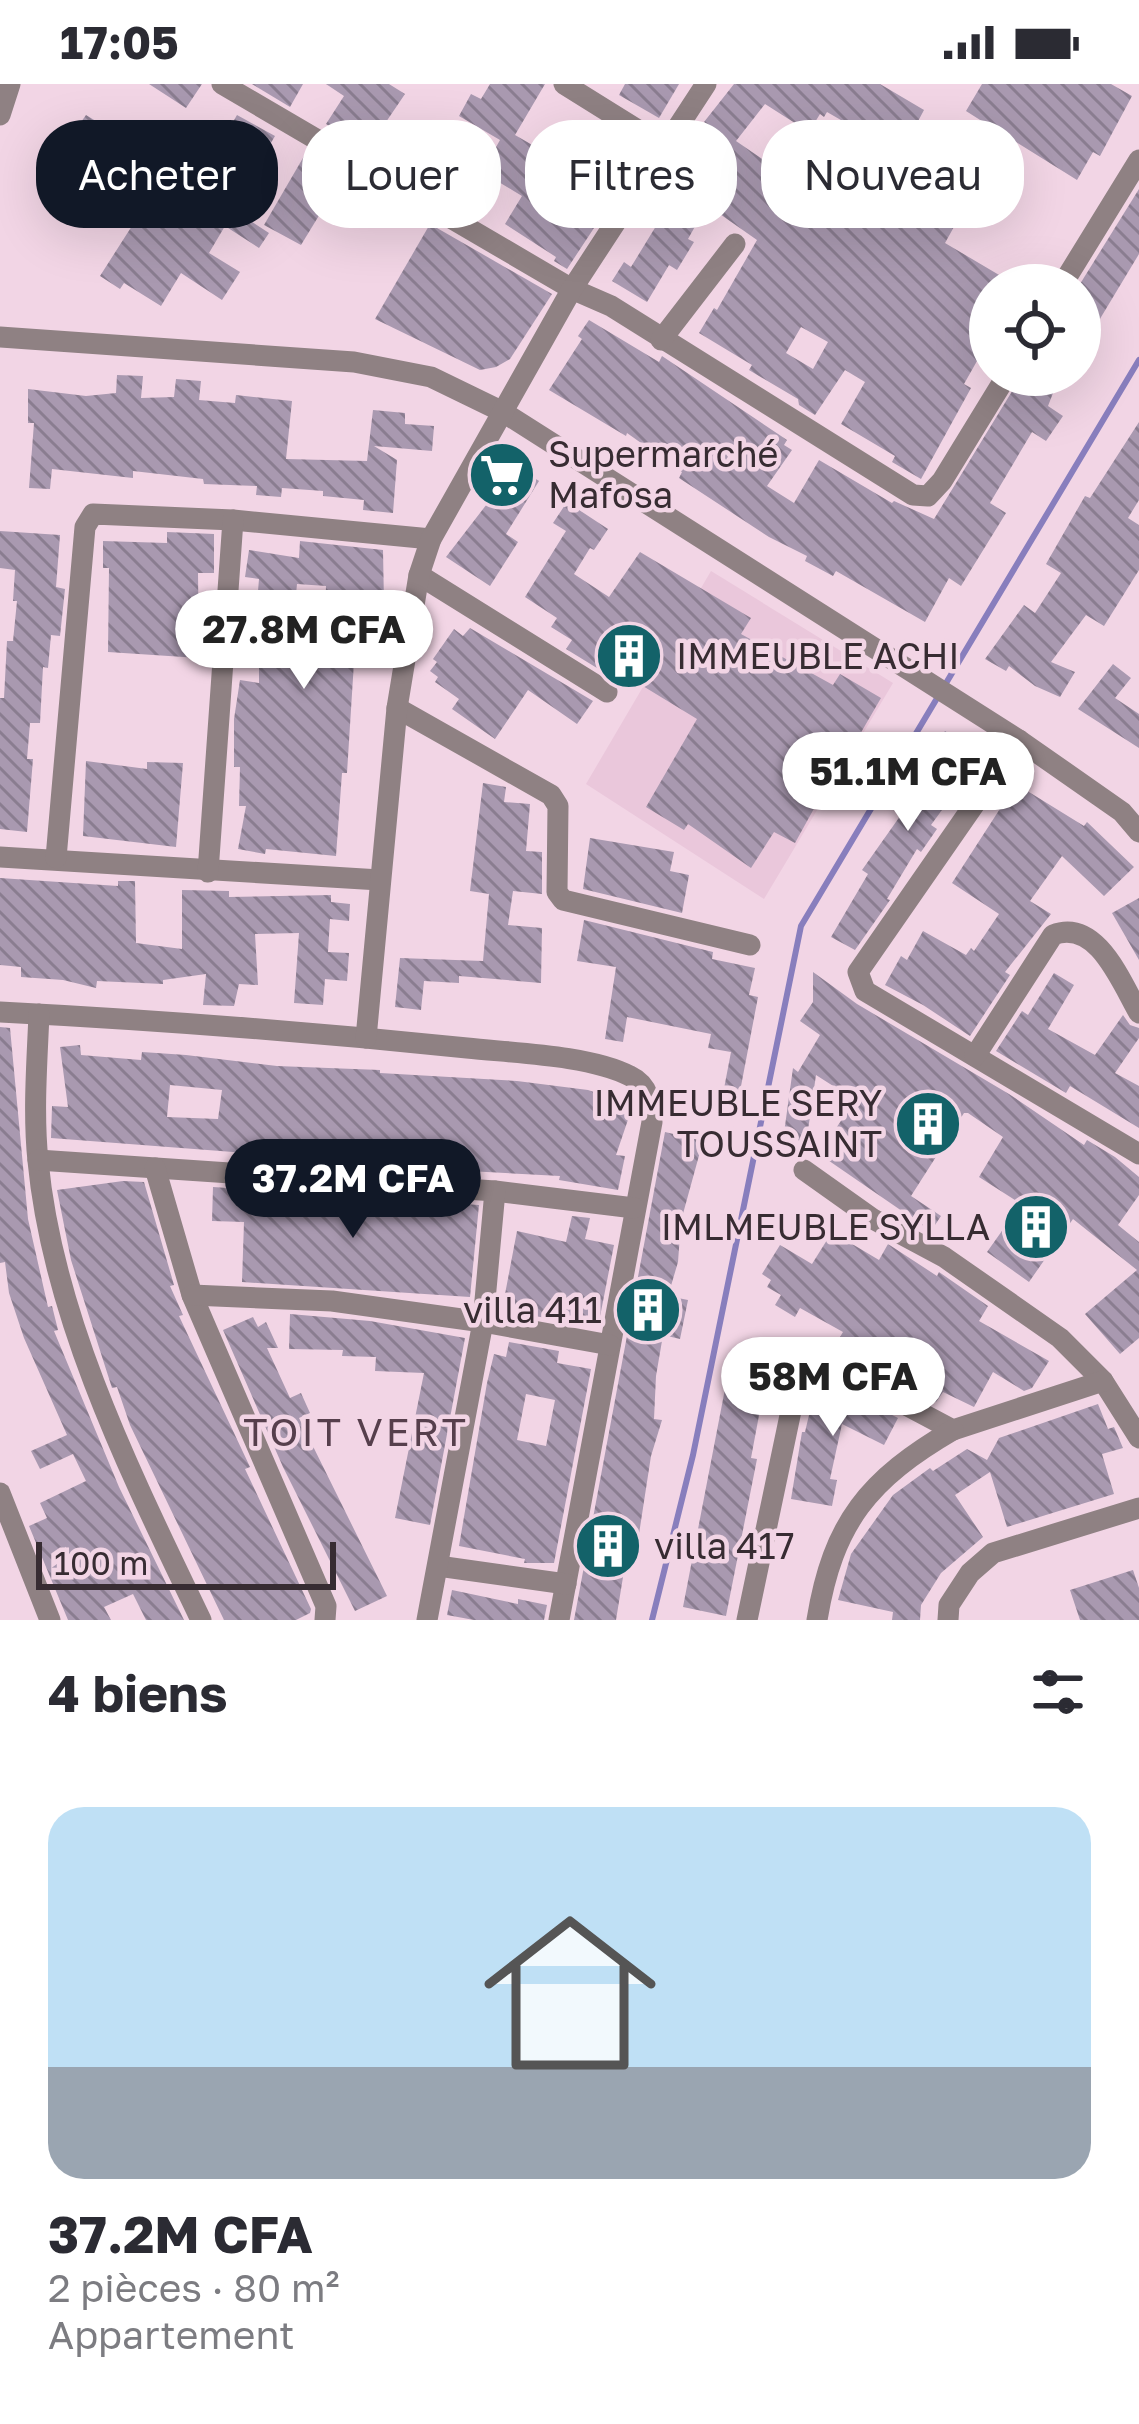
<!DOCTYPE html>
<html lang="fr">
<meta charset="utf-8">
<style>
:root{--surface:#fff;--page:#f7f7f7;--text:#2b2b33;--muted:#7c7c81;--line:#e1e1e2;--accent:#111827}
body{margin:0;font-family:"Golos Text",sans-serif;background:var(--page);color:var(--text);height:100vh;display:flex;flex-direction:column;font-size:45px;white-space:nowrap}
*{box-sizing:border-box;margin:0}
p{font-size:39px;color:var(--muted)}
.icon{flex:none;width:66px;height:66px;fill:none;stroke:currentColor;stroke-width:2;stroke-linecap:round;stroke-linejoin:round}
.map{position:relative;height:1536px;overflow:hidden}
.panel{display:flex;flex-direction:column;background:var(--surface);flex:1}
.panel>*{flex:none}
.hud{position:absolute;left:36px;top:36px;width:1068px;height:108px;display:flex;gap:24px}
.fabs{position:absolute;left:969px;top:180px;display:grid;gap:24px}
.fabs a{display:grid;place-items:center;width:132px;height:132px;border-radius:50%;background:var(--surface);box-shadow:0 12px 48px #0002;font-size:60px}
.scale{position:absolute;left:36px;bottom:30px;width:300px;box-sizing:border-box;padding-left:12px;border:6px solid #372c32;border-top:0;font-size:33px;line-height:42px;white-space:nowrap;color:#372c32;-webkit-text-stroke:9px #f2d5e5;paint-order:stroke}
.price{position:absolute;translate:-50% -102px;padding:0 27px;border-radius:42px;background:#fff;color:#222;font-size:39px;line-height:78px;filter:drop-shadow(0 3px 6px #0008)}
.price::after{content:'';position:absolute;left:50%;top:72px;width:36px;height:27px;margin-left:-18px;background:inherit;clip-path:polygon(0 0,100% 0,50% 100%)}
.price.current{background:var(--accent);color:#fff}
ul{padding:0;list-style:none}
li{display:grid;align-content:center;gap:24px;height:636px;padding:0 48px}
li+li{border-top:3px solid var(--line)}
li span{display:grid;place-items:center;height:372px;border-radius:36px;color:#555}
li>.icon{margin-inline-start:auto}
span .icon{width:216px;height:216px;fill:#fffc;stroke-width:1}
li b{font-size:51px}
h2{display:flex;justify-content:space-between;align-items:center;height:144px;padding:0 48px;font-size:51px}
.pill{padding:0 42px;border-radius:48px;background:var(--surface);box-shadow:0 12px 48px #0002;font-size:42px;line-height:108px}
.pill.current{background:var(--accent);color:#fff}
.status{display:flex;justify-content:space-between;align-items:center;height:84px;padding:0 60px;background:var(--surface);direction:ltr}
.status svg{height:33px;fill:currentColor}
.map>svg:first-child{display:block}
.built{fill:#eac7db}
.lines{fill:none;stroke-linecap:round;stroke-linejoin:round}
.stream{stroke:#887ebd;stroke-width:6}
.building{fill:url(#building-back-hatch);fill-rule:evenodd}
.minor{stroke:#8f8183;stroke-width:21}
.labels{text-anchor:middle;stroke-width:9;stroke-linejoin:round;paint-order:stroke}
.poi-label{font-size:36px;fill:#372c32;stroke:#f2d5e5;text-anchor:start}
.neighbourhood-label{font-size:39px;letter-spacing:3px;fill:#563f4c;stroke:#f2d5e5}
</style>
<div class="status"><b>17:05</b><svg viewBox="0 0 49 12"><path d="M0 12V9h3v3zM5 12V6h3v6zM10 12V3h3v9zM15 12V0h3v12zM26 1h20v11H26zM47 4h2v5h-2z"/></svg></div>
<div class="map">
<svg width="1139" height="1536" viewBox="0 0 1139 1536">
<defs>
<pattern id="building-back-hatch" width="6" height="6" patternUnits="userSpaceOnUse" patternTransform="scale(3)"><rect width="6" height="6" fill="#a999b0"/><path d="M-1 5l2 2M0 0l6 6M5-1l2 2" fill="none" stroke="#8a7d90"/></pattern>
</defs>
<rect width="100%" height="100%" fill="#f2d5e5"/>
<polygon class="built" points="711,487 893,599 764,815 586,700"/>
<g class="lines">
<polyline class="stream" points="652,1536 693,1371 801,842 1139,276"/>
</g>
<g class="building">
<polygon points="149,0 202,0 186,24"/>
<polygon points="252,0 303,0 290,23"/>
<polygon points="326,0 389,0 405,10 367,66 326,40 344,12"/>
<polygon points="490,0 545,0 515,51 541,66 531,84 572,108 561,125 594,144 567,185 554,177 556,173 505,140 522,112 482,88 500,56 459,32 471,10 481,15"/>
<polygon points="625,0 679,0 659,34 619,11"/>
<path d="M734 0H880L924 26 899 73 970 114 945 159 1016 201H990V254L964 300 971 304 921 395 892 378 895 372 841 340 865 298 845 286 815 331 799 321 798 315 749 286 752 281 699 249 714 224 717 226 757 156 707 121 688 155 694 158 677 186 669 181 647 218 612 197 624 178 631 183 664 129 658 125 711 43 704 38ZM765 20 809 48 820 30 824 33 827 28 853 43 839 68 905 104 889 134 807 80 796 98 736 57ZM801 243 828 258 813 285 786 269Z"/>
<polygon points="982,0 1111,0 1132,12 1100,72 1093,68 1077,96 1016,58 994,97 977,87 999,48 966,27"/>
<polygon points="86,31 138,63 163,82 161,85 194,106 237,31 275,52 232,125 269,149 259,164 225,142 209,169 240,188 222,216 181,189 161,222 124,199 120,205 100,192 146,120 113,95 118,88 69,55"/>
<polygon points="307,67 345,89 301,161 264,141"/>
<polygon points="1139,105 1139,170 1080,268 1080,200"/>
<polygon points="430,140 552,210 510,275 496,283 480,286 375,235"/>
<polygon points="589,236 659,278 662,272 787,356 784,361 792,366 767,402 794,419 819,376 892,419 894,417 934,435 1022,291 1034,291 1055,304 1048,322 1063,332 1046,357 1032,348 990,419 1006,429 961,502 949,494 925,538 836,487 833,492 805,477 807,472 769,453 679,394 682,388 627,349 626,352 549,306 582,255 578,252"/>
<polygon points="117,291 143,292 141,314 174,313 176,295 201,297 199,316 235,319 236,311 292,317 286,375 367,377 373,326 405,329 405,340 434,342 432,367 374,362 397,376 393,429 363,426 364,416 323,412 323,407 282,404 281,413 256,411 257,402 204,400 203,395 133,387 133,394 52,385 50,405 29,404 34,339 28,339 28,305 86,312 116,309"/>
<polygon points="1139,338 1139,416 1128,434 1139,441 1139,486 1104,542 1086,531 1051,578 1075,588 1060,613 1035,602 1009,582 1006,587 985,575 1024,521 1035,529 1061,489 1046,480 1085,412 1090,414"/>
<polygon points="508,377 539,397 506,450 518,458 490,502 446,473 490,416 476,406 490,381"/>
<polygon points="567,418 608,445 594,466 590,464 574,490 609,513 640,468 751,534 741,550 833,601 840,590 881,614 841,683 838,681 795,759 774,748 751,784 688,740 684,746 646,723 697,635 615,585 610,592 566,565 572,556 551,543 557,534 525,513 566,447 553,439"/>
<polygon points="0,447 60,451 56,503 65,505 60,552 51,551 48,584 43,583 40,639 30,639 27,675 33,675 27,748 0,745 0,614 4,614 7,557 13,557 17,517 13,517 15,486 0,484"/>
<polygon points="167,448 214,450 214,489 198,489 199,574 108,568 109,484 103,484 103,457 167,459"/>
<path d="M300 457 383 466 384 520 389 521 384 566 355 562 347 689H342L336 772 266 765 265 770 238 765 246 722H239L240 683H234V635L240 596 259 599V544L255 543 259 495 245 493 249 466 299 474ZM297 500 326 502 324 567 291 563Z"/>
<polygon points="470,544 593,617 577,640 528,606 495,655 452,625 459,615 435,598 438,593 430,587 437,578 433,575 454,545 463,552"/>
<polygon points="1113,580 1131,594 1115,614 1139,630 1139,664 1078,625"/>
<polygon points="945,647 986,675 971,697 966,693 931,741 937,745 921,768 917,765 887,815 890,816 855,866 831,853 868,790 862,786 915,711 908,706"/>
<polygon points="86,677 147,685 147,678 183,679 176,763 83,752"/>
<polygon points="483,699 506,703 504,718 530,720 526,767 542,768 542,810 513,807 508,841 542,844 541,899 459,892 459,899 424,897 421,926 395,923 400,874 483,877 489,810 470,807"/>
<polygon points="1016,700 1084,742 1087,738 1134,783 1104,812 1062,772 1030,817 1051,830 1005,888 1010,891 970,952 923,921 885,901 901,872 907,876 923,847 966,871 971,864 974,867 999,830 952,799"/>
<polygon points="590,754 674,768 670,787 689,791 682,829 583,805"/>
<polygon points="0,794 118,802 118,797 135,797 136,859 182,865 182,806 229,807 229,813 331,811 331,818 350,820 349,837 330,835 328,868 349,869 347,897 325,895 323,921 294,919 299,849 255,850 258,901 239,900 234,922 203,921 206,890 163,896 163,900 97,897 96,904 63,896 21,893 21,883 0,881"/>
<polygon points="1139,814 1139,876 1112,829"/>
<polygon points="584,836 713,868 712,875 755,884 749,911 758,913 738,1018 722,1015 731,968 708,964 711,950 627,933 623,958 605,955 616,883 577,877"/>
<polygon points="813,888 857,920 1009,1010 1084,1061 1087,1056 1115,1073 1139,1093 1139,1111 1118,1141 1139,1158 1139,1254 1120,1270 1085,1230 1137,1186 1073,1135 1029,1198 987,1168 1021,1120 979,1093 1003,1053 968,1029 964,1029 911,1112 941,1132 931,1147 822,1072 822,1065 855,1016 816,991 806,1060 784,1049 793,984 798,988 820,951 800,937 813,918"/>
<polygon points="1054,889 1074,901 1048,945 1095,971 1123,931 1130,941 1139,944 1139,954 1115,989 1139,1002 1139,1044 1070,1002 1066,1009 996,967 1022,927 1028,931"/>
<polygon points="0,943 10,944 28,1135 48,1223 52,1222 58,1246 54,1247 119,1403 184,1536 146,1536 133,1510 104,1523 111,1536 68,1536 29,1442 47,1434 40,1419 86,1397 73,1370 40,1385 31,1367 67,1351 24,1254 9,1209 5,1178 0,1179"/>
<path d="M80 961 81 971 141 976 142 968 186 971 277 982 380 986V989L517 997 588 1006 633 1021 616 1071 625 1072 618 1106 559 1096 560 1092 243 1075 260 1070 51 1054 52 1022 68 1023 60 963ZM170 1001 222 1006 218 1035 167 1033Z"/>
<polygon points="665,1048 703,1057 681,1137 678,1178 668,1212 688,1216 680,1255 663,1251 656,1292 654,1335 662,1336 651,1372 639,1450 624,1487 616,1536 574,1536"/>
<polygon points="123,1097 144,1098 174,1201 170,1202 183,1231 179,1232 250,1383 245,1385 311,1525 310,1529 296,1536 224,1536 130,1341 117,1303 112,1304 71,1176 57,1106"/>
<polygon points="213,1103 479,1121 470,1213 242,1198 244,1138 212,1137"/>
<polygon points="572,1132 590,1134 585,1155 614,1161 599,1238 568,1234 567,1238 502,1226 517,1147 566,1158"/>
<polygon points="832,1148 879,1176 888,1160 937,1192 939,1188 988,1222 979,1237 1049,1277 1032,1304 1024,1307 993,1288 974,1323 943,1308 936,1318 914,1302 883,1286 881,1289 837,1258 843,1248 800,1224 795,1233 775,1221 781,1211 767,1203 771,1196 762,1190 780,1161 812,1180"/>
<polygon points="290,1230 370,1237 465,1254 430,1441 395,1434 424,1289 375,1287 376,1273 342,1272 343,1266 289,1265"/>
<polygon points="253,1233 258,1243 266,1238 278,1264 267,1264 290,1314 301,1309 310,1329 299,1334 387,1512 355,1527 283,1383 223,1246"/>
<path d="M509 1258 559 1267 557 1279 591 1285 554 1479H524L525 1475 459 1462 487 1299 494 1270 506 1273ZM526 1310 555 1316 546 1362 517 1356Z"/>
<polygon points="730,1279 772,1287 768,1311 763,1310 751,1374 757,1375 726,1532 683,1523"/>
<polygon points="818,1293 898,1334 884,1361 842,1340 830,1395 837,1396 832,1422 791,1415 802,1348 805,1348"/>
<polygon points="1098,1320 1108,1345 1114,1343 1123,1364 1102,1370 1114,1410 1007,1443 990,1388 955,1411 983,1453 941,1489 921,1521 920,1536 892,1536 893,1528 838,1516 851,1470 893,1411 930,1384 933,1387 967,1365 987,1376 999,1354"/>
<polygon points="1133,1486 1139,1504 1139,1536 1080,1536 1070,1506"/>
<polygon points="452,1506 518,1520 518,1515 547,1521 544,1536 474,1536 447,1531"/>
</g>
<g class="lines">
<g class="minor">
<polyline points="222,0 572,205 611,222 913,411 928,412 942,397 1007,291"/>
<polyline points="564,0 665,63"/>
<polyline points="0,31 10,0"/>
<polyline points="1062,201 1139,76"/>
<polyline points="0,253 354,278 431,293 503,328 1019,656 1122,728 1139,748"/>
<polyline points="661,256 735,160"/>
<polyline points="419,491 607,608"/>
<polyline points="397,624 551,711 558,722 557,808 563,816 750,861"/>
<polyline points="1019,656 858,888 865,907 1139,1070"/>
<polyline points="0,773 380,796"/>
<polyline points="56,774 85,443 93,430 233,436 431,455"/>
<polyline points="208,788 233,436"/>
<path d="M0 928C156 936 312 948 467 964 513 969 590 971 630 992 649 1001 651 1019 652 1038L559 1536"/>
<path d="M39 930C37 978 33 1029 38 1077 53 1236 133 1394 201 1536"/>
<polyline points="366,954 397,624 419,491 431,455 572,205 706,0"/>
<path d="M975 972 1053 851C1097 834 1121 898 1139 929"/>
<polyline points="38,1076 495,1107 634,1124"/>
<polyline points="155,1084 192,1211 326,1522 325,1536"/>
<polyline points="804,1086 873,1135 944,1173 1060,1254 1103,1297 1139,1354"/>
<polyline points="192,1211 332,1217 483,1238 610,1261"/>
<polyline points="0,1409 50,1536"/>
<polyline points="438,1482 566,1500"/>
<polyline points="427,1536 483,1238 495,1107"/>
<polyline points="747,1536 796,1303 808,1279 823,1277 953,1346 1103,1297"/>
<path d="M817 1536C833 1438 869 1395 953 1346"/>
<polyline points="948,1536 949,1521 970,1489 993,1469 1139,1424"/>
</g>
</g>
<defs>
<symbol id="supermarket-disc" viewBox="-11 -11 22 22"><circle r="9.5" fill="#136269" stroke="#f2d5e5"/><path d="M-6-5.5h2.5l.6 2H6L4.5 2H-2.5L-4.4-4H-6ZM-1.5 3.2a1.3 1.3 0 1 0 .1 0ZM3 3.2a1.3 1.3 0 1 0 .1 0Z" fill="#fff"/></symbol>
<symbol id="building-disc" viewBox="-11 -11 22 22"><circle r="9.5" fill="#136269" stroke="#f2d5e5"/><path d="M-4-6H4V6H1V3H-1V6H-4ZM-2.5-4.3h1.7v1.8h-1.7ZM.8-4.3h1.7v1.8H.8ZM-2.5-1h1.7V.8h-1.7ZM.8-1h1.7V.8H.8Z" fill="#fff"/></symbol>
</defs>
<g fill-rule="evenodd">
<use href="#supermarket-disc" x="464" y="353" width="76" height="76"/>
<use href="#building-disc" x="591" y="534" width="76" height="76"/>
<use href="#building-disc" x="890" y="1002" width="76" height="76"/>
<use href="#building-disc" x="998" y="1105" width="76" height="76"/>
<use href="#building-disc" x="610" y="1188" width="76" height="76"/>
<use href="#building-disc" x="570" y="1424" width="76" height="76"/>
</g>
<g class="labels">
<g class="poi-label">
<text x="548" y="383">Supermarché<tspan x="548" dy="41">Mafosa</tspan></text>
<text x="676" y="585">IMMEUBLE ACHI</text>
<text x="882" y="1032" text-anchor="end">IMMEUBLE SERY<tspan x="882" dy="41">TOUSSAINT</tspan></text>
<text x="990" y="1156" text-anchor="end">IMLMEUBLE SYLLA</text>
<text x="602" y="1239" text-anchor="end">villa 411</text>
<text x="654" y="1475">villa 417</text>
</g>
<g class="neighbourhood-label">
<text x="356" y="1362">TOIT VERT</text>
</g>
</g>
</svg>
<div class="fabs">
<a><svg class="icon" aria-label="locate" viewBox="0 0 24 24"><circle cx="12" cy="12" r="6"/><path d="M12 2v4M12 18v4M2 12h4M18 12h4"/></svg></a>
</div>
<div class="scale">100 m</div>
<b class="price" style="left:304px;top:608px">27.8M CFA</b>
<b class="price" style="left:908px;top:750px">51.1M CFA</b>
<b class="price current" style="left:353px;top:1157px">37.2M CFA</b>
<b class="price" style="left:833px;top:1355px">58M CFA</b>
<div class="hud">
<a class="pill current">Acheter</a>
<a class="pill">Louer</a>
<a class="pill">Filtres</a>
<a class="pill">Nouveau</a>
</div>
</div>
<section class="panel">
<h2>4 biens<svg class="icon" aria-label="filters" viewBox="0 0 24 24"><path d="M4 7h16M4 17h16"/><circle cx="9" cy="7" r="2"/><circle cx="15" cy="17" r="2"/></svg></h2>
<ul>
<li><span style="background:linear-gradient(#bfe0f5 70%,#9aa5b1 0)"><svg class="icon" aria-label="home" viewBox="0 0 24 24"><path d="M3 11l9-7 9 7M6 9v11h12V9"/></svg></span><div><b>37.2M CFA</b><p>2 pièces · 80 m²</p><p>Appartement</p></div></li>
</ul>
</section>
